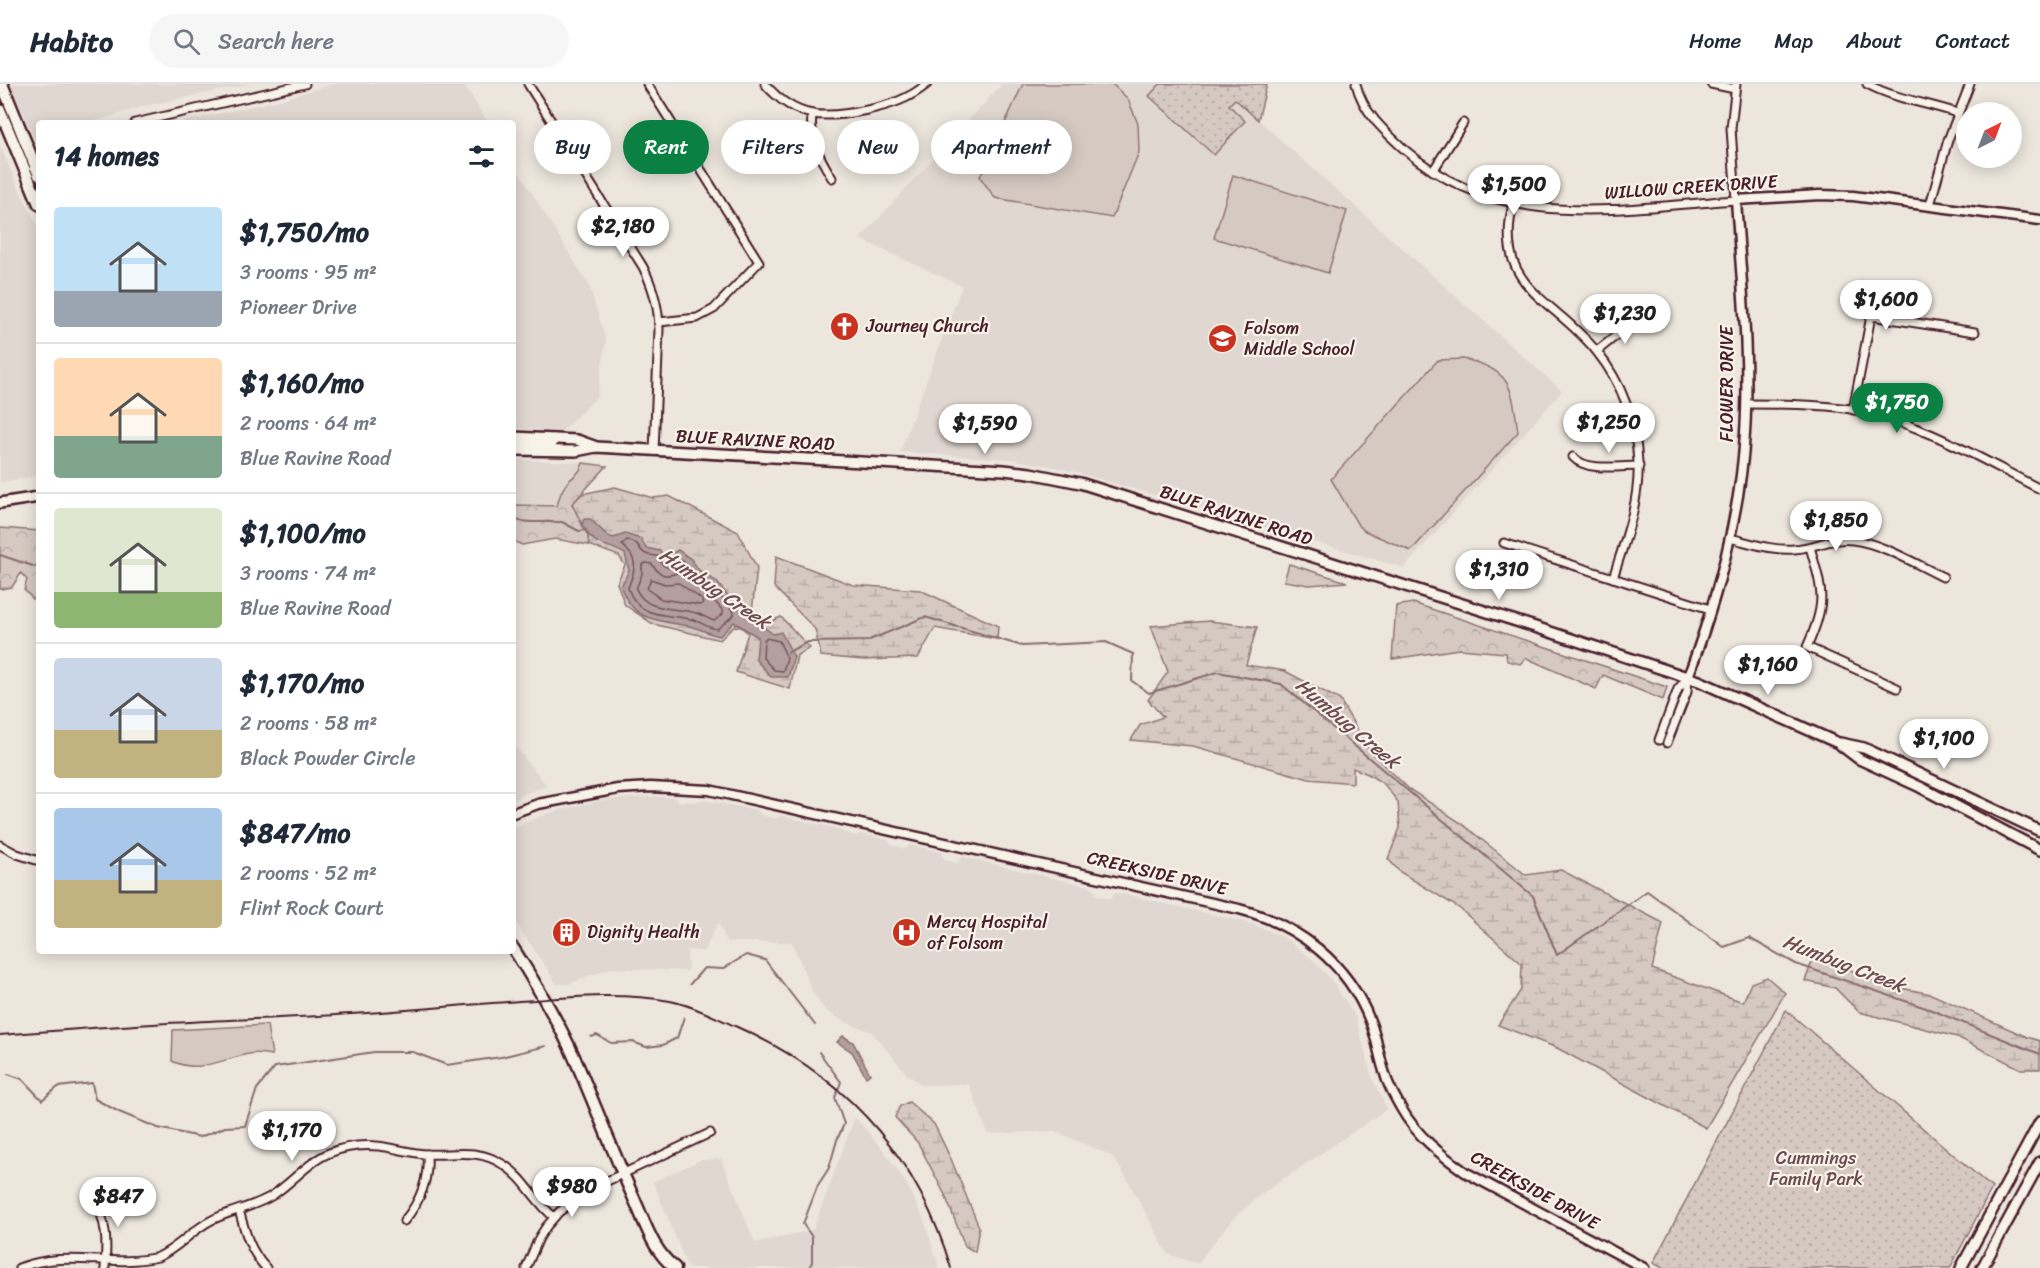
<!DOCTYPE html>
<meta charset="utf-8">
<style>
:root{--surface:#fff;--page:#f6f6f7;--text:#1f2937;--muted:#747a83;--line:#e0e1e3;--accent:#0b8043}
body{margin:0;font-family:Sriracha,sans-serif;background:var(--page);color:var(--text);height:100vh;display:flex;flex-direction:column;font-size:22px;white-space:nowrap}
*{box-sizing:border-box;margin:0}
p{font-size:20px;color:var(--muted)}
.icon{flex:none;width:33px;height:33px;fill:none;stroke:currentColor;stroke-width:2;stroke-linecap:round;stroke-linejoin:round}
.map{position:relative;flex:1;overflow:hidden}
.panel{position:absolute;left:36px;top:36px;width:480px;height:834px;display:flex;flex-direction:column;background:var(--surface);border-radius:6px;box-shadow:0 3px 15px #0003}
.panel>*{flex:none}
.banner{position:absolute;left:534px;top:36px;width:570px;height:54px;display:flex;gap:12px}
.needle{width:39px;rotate:42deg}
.controls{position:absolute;left:1956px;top:18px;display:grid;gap:12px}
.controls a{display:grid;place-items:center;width:66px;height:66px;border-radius:50%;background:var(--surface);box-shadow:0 3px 15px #0003;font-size:30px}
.price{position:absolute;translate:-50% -51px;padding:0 14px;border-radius:21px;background:#fff;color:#222;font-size:20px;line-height:39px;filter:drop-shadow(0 2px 3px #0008)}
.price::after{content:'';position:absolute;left:50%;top:36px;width:18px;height:14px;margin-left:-9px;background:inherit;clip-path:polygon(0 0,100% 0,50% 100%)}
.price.active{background:var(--accent);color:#fff}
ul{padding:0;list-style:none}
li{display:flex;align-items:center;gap:18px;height:150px;padding:0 18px}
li+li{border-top:2px solid var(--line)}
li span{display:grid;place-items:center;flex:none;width:168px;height:120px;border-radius:6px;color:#555}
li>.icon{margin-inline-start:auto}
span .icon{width:72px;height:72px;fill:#fffc;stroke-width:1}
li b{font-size:26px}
h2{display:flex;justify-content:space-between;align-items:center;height:72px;padding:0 18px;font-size:26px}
.chip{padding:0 21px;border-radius:27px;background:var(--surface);box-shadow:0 3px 15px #0003;font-size:21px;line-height:54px}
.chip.active{background:var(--accent);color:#fff}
header{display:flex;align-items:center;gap:36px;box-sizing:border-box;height:84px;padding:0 30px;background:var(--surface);border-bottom:2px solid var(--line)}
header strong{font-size:28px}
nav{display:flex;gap:33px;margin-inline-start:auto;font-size:21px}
.search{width:420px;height:54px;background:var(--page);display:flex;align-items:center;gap:15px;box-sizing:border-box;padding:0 21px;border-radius:33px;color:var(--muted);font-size:22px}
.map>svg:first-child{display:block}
.built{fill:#e0d7d0}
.green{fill:#d5c9c2;stroke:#907476;stroke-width:1.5}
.forest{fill:url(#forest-crowns);stroke:#907476;stroke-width:1.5}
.wetland{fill:url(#wetland-marsh);stroke:#907476;stroke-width:1.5}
.park{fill:url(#park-dots);stroke:#907476;stroke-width:1.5}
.water{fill:#b39f9d;stroke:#896c6f;stroke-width:1.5}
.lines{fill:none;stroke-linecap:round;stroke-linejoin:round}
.shore{stroke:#745259;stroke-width:1.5}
.stream{stroke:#896c6f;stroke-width:2}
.minor-casing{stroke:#4a1f2b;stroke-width:11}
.tertiary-casing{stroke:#4a1f2b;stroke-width:13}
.secondary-casing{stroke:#4a1f2b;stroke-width:14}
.primary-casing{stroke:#4a1f2b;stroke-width:15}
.minor{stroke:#f7f3e8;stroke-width:7}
.tertiary{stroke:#f7f3e8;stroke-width:8}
.secondary{stroke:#f7f3e8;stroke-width:9}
.primary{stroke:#f7f3e8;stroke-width:10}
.rail{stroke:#4a1f2b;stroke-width:2}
.labels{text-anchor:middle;stroke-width:4.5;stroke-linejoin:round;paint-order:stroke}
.street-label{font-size:18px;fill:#4a1f2b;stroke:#f7f3e8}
.poi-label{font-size:18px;fill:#4a1f2b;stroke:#f7f3e8;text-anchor:start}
.park-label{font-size:18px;fill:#6d4a51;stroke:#f7f3e8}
.water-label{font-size:20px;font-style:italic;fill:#6f4c53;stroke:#f7f3e8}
</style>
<header>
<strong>Habito</strong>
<div class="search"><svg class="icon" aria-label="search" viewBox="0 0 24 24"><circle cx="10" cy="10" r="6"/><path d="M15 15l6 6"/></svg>Search here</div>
<nav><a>Home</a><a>Map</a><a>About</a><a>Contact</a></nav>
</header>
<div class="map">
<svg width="2040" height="1184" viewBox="0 0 2040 1184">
<defs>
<pattern id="forest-crowns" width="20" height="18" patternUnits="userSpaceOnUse" patternTransform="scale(1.5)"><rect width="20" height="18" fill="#d5c9c2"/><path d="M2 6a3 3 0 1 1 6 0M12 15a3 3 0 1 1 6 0" fill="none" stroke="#b8aca7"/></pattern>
<pattern id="wetland-marsh" width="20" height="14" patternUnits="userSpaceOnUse" patternTransform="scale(1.5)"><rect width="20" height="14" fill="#d5c9c2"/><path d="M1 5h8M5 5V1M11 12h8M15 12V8" fill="none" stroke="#b8aca7"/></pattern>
<pattern id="park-dots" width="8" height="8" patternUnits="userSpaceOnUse" patternTransform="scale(1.5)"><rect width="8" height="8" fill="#d5c9c2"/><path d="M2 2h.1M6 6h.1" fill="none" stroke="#b8aca7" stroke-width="1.8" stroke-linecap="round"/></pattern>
</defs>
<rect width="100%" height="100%" fill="#ece6dd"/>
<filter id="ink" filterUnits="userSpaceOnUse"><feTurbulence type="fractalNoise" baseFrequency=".0167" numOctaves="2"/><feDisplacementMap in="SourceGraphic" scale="12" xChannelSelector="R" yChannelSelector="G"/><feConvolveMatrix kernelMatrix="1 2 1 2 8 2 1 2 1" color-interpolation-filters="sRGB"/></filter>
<g filter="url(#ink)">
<g class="built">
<polygon points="10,0 252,0 144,22 89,39 39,39 39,57 36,56 32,49"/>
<polygon points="333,0 464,0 488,39 177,39 280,16"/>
<polygon points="1002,0 1218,0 1562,307 1404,484 1065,385 1012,375 900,368 962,202 860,155"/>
<polygon points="0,62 19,105 39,145 39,392 0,398"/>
<polygon points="513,79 589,201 606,257 597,313 561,348 513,344"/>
<polygon points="513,375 583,379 580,388 568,397 558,422 513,421"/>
<polygon points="513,660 547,702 523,710 513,717"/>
<polygon points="646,713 673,713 679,717 696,718 701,716 757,726 761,731 776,735 781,732 839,745 842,748 856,752 861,750 888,756 892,761 906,765 909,761 941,768 944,775 957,779 963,773 1092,803 1097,812 1111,815 1113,810 1118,809 1249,839 1282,852 1313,876 1333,898 1356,934 1372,994 1387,1025 1261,1110 1234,1134 1212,1160 1198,1180 1168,1170 1126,1093 1112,1072 1055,1047 988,1050 969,1000 922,1001 907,990 872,948 843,937 825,926 813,909 792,858 727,858 718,838 704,867 687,866 688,887 610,884 568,900 557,900 513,834 513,744 546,730 572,723 604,716"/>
<polygon points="855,1033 887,1071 906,1099 924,1136 939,1184 688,1184 653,1098 701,1076 721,1075 755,1159 813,1146"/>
</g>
<g class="green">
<polygon points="1023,0 1112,0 1128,15 1138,40 1139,68 1112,134 995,114 980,93"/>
<polygon points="1233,91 1347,127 1328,189 1214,154"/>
<path d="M1463 275C1512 285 1512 304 1518 348L1411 467 1365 447 1358 441 1331 395 1438 276Z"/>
<polygon points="1289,480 1347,498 1309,501 1284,497"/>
<path d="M267 941 272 971C265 970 256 968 249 970 222 975 198 990 172 977L173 946Z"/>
</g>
<g class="forest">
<path d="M583 379 607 382 572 420 588 452 589 461 555 455 522 461 513 457V421L557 422C559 413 561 406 567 399 575 390 579 391 583 379Z"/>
<polygon points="0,444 39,447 39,521 24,506 27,496 21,489 12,503 0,505"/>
<polygon points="1413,519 1667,603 1663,616 1603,591 1596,605 1526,574 1520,580 1507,577 1506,569 1459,565 1392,575 1396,522"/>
</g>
<g class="wetland">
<polygon points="615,403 653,414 669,412 738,448 757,484 752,528 765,540 781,533 810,564 797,571 790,605 736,588 748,549 741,543 734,542 720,556 653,540 625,521 617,499 625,481 619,472 589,461 588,452 572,420 582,410"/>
<polygon points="776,472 853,501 920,506 998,542 997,555 935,544 918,574 863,576 821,572 815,545 774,503"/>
<polygon points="1209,537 1257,543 1246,581 1285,587 1340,616 1369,666 1409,705 1461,739 1526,791 1561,786 1663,839 1652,885 1743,918 1751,899 1767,893 1785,909 1706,1044 1557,964 1498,941 1521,906 1522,880 1459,824 1400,788 1388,775 1400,744 1398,718 1384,700 1368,690 1353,684 1353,699 1309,695 1193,662 1131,656 1140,641 1163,633 1148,616 1168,588 1151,542"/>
<polygon points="1814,872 1838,880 1881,900 1931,910 2027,953 2040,957 2040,985 2021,985 1957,953 1859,928 1835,904 1805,897"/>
<polygon points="909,1018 934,1040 951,1075 979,1143 975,1168 965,1162 945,1111 918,1059 895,1033 900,1022"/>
</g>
<g class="park">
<polygon points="1160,0 1267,0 1258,36 1235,15 1229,21 1245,37 1214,71 1149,12"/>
<polygon points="1786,926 1992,1104 1950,1184 1663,1184 1653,1179"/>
</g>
<g class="water">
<path d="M584 435H590L608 452 614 454 625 450 641 455 646 464 660 467 667 477 670 478 673 469 678 466 691 475 698 485 705 491 716 497 736 522 773 550 781 548 794 573 788 593H771L756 576 758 553 734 538 720 552C709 550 699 544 689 542 658 536 633 538 621 503L629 486 625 470C605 458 596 465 582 441Z"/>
<polygon points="843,952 853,958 870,990 866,993 852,968 837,958"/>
</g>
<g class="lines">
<g class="shore">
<path d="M627 456 637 460C643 470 645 471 657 472 661 479 664 486 673 483L679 476H682L694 490 712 502 734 528V531L717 545C708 544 702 539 694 536 669 529 639 537 628 504 635 485 640 476 622 461Z"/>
<path d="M646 479 652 480C663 496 668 491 683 488L689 496 707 508 723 527V530L714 537C708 535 703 531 696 529 677 523 646 529 636 505L642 490V481Z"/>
<polygon points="651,495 665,500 679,499 701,515 703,519 700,521 661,515 647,505"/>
<polygon points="766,554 779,557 787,574 783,587 774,586 763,574 764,556"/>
</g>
<g class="stream">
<polyline points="513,436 531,438 562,438 579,447 586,446"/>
<polyline points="0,471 39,484"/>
<polyline points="788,568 808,558 867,557 925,533 1022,562 1106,558 1133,570 1132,597 1149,609 1218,588 1281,600 1533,812 1557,871 1647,807 1724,863 1749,854 1796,880 1929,925 2040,970"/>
<polyline points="690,900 704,884 723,885 746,871 765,876 815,941"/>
<polyline points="591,953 597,951 611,959 633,958 646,963 663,961 677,954 684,933"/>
<polyline points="8,990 22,995 42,1016 58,1003 92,999 95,1015 119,1028 158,1044 200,1053 225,1043 245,1042 257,1005 275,983 374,968 413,968 447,981 501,973 546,962"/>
<polyline points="809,1184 812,1178 812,1153 803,1140 818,1101 829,1084 837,1056 844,1040 835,1014 841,998 819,968"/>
</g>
<defs>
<g id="minor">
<path d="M528 0 643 183C653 203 659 223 659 246L654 367"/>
<polyline points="647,0 759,178 714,225 697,234 659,238"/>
<path d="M765 0C796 36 825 35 867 26 890 21 909 15 927 0"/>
<path d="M1356 0C1363 28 1383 46 1404 65 1501 150 1618 124 1736 116L1731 44 1736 0"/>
<polyline points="1711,0 1735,5"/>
<path d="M1867 0C1895 15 1927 19 1957 29"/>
<path d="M812 30C809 56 820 74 832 94"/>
<polyline points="135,39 305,0"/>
<polyline points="1433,87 1463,39"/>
<path d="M1513 120C1493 205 1553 213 1597 268 1622 299 1636 338 1638 378 1640 418 1625 456 1613 494"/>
<polyline points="1930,121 1948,56 1970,0"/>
<polyline points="1597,267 1637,235"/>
<path d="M1747 320C1781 320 1817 320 1851 325 1919 337 1979 374 2040 405"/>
<polyline points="1853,326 1871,232 1975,248"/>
<path d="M1573 373C1586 388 1620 382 1639 382"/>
<path d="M1730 454C1751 459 1773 467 1794 465 1815 464 1832 453 1853 456 1881 459 1918 481 1943 493"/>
<polyline points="1504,459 1710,525"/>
<path d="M1810 463C1823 508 1827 519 1807 563L1897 604"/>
<polyline points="1659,656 1678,605 1688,593"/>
<polyline points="1667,659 1687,608 1688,593"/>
<polyline points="0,761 17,770 39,777"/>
<path d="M94 1114C107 1138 107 1158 105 1184"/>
<path d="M239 1126C245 1148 250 1167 266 1184"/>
<path d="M404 1137C420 1118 429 1095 427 1070"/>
<path d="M19 1184C68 1165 109 1184 158 1173 178 1164 191 1147 210 1137 230 1126 253 1124 273 1111 305 1089 313 1067 357 1062 381 1059 402 1068 425 1070 454 1072 477 1063 504 1081 525 1094 535 1118 554 1133"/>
<polyline points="526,1184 539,1154 546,1143 559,1128 590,1105 710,1049"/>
</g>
<g id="tertiary">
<path d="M1688 593C1717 514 1740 433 1745 349 1750 272 1741 193 1736 116L1820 111 1853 112 2040 136"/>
<path d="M513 729 538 720 618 705 650 703 709 706 1239 825C1297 840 1348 879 1370 937 1377 954 1379 973 1385 990 1388 1002 1395 1013 1401 1024 1416 1051 1440 1070 1465 1088L1644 1184"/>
</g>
<g id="secondary">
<polyline points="513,353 577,356 594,362"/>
<polyline points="513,360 551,361 554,355"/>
<polyline points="513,366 576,367 596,363 1004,386 1030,389 1080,399 1535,543 1699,597 1838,659 1859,675 1920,703 2040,766"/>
<polyline points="0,419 39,413"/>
<polyline points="1840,659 1864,664 2040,747"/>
<polyline points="1961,1184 2040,1038"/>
<polyline points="1982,1184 2040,1078"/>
</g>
<g id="primary">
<polyline points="2,0 39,91"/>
<polyline points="0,26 39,120"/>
<path d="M513 864C536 900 558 936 575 975 596 1023 614 1071 636 1119 646 1142 654 1168 675 1184"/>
</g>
</defs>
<use href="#minor" class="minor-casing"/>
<use href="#tertiary" class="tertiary-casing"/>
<use href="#secondary" class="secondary-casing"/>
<use href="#primary" class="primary-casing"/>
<use href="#minor" class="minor"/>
<use href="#tertiary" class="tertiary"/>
<use href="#secondary" class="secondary"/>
<use href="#primary" class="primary"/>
<path class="rail" d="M0 951C63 946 126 941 189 938 243 935 297 934 351 930 412 926 473 920 535 916 579 912 625 909 670 917 692 921 714 933 735 942 844 990 917 1070 951 1184"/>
</g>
</g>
<defs>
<symbol id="church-disc" viewBox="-11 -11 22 22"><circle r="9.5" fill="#c8321e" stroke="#f7f3e8"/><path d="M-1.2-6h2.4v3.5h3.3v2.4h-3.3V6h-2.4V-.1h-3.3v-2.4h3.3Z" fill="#fff"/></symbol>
<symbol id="school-disc" viewBox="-11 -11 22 22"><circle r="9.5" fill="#c8321e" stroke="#f7f3e8"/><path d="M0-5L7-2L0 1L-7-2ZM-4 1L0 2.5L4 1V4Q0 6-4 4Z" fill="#fff"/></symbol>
<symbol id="building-disc" viewBox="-11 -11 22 22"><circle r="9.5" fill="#c8321e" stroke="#f7f3e8"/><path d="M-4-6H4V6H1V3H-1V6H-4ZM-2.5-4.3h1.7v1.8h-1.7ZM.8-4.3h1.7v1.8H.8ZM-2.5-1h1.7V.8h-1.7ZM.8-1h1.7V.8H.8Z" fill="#fff"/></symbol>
<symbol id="hospital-disc" viewBox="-11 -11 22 22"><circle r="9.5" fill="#c8321e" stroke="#f7f3e8"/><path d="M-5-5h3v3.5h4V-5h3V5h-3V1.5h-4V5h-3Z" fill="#fff"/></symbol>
</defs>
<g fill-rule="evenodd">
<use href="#church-disc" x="828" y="226" width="33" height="33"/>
<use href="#school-disc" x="1206" y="238" width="33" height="33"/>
<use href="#building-disc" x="550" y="832" width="33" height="33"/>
<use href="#hospital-disc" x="890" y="832" width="33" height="33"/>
</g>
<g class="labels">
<g class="street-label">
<text transform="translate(1691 103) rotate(-4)" y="6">WILLOW CREEK DRIVE</text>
<text transform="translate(1727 300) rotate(-90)" y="6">FLOWER DRIVE</text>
<text transform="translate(755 356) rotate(3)" y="6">BLUE RAVINE ROAD</text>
<text transform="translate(1236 431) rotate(18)" y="6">BLUE RAVINE ROAD</text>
<text transform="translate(1157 789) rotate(13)" y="6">CREEKSIDE DRIVE</text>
<text transform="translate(1535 1106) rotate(29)" y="6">CREEKSIDE DRIVE</text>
</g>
<g class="poi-label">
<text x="866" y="248">Journey Church</text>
<text x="1244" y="250">Folsom<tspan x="1244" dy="21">Middle School</tspan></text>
<text x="927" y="844">Mercy Hospital<tspan x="927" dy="21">of Folsom</tspan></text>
<text x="587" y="854">Dignity Health</text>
</g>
<g class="park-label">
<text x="1816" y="1080">Cummings<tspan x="1816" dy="21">Family Park</tspan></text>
</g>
<g class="water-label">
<text transform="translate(715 504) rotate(34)" y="7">Humbug Creek</text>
<text transform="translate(1348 639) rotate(40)" y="7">Humbug Creek</text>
<text transform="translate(1844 879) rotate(21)" y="7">Humbug Creek</text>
</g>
</g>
</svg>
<div class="controls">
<a><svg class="needle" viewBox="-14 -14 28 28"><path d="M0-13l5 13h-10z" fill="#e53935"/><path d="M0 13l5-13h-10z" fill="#747a83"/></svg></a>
</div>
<b class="price" style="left:1514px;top:132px">$1,500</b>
<b class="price" style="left:623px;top:174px">$2,180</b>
<b class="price" style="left:1886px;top:247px">$1,600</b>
<b class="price" style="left:1625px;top:261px">$1,230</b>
<b class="price active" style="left:1897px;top:350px">$1,750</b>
<b class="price" style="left:1609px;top:370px">$1,250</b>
<b class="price" style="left:985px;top:371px">$1,590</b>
<b class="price" style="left:1836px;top:468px">$1,850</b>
<b class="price" style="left:1499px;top:517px">$1,310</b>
<b class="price" style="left:1768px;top:612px">$1,160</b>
<b class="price" style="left:1944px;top:686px">$1,100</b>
<b class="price" style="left:292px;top:1078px">$1,170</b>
<b class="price" style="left:572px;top:1134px">$980</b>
<b class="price" style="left:118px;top:1144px">$847</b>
<div class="banner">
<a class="chip">Buy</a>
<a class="chip active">Rent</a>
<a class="chip">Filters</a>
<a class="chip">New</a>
<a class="chip">Apartment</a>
</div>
<section class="panel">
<h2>14 homes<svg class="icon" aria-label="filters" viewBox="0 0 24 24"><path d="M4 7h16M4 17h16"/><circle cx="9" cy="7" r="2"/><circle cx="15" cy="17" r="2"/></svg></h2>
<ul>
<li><span style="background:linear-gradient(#bfe0f5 70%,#9aa5b1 0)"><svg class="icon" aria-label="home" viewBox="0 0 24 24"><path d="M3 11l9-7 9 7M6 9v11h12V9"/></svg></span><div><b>$1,750/mo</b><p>3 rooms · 95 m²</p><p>Pioneer Drive</p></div></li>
<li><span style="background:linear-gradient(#ffd9b3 65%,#7fa58c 0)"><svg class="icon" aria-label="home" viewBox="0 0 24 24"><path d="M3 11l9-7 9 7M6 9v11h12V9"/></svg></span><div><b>$1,160/mo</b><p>2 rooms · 64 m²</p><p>Blue Ravine Road</p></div></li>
<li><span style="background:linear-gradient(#dfe7d0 70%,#8fb573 0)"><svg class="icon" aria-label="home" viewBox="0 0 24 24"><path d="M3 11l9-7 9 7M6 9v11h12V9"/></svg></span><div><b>$1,100/mo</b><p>3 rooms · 74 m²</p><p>Blue Ravine Road</p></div></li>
<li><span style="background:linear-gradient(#c9d6e8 60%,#c2b280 0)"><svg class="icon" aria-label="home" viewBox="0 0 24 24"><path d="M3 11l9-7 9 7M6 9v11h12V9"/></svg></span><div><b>$1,170/mo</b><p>2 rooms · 58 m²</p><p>Black Powder Circle</p></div></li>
<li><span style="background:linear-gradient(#a9c7e8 60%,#c2b280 0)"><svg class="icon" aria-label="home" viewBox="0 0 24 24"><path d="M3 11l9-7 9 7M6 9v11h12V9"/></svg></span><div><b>$847/mo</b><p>2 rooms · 52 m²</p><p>Flint Rock Court</p></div></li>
</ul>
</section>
</div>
